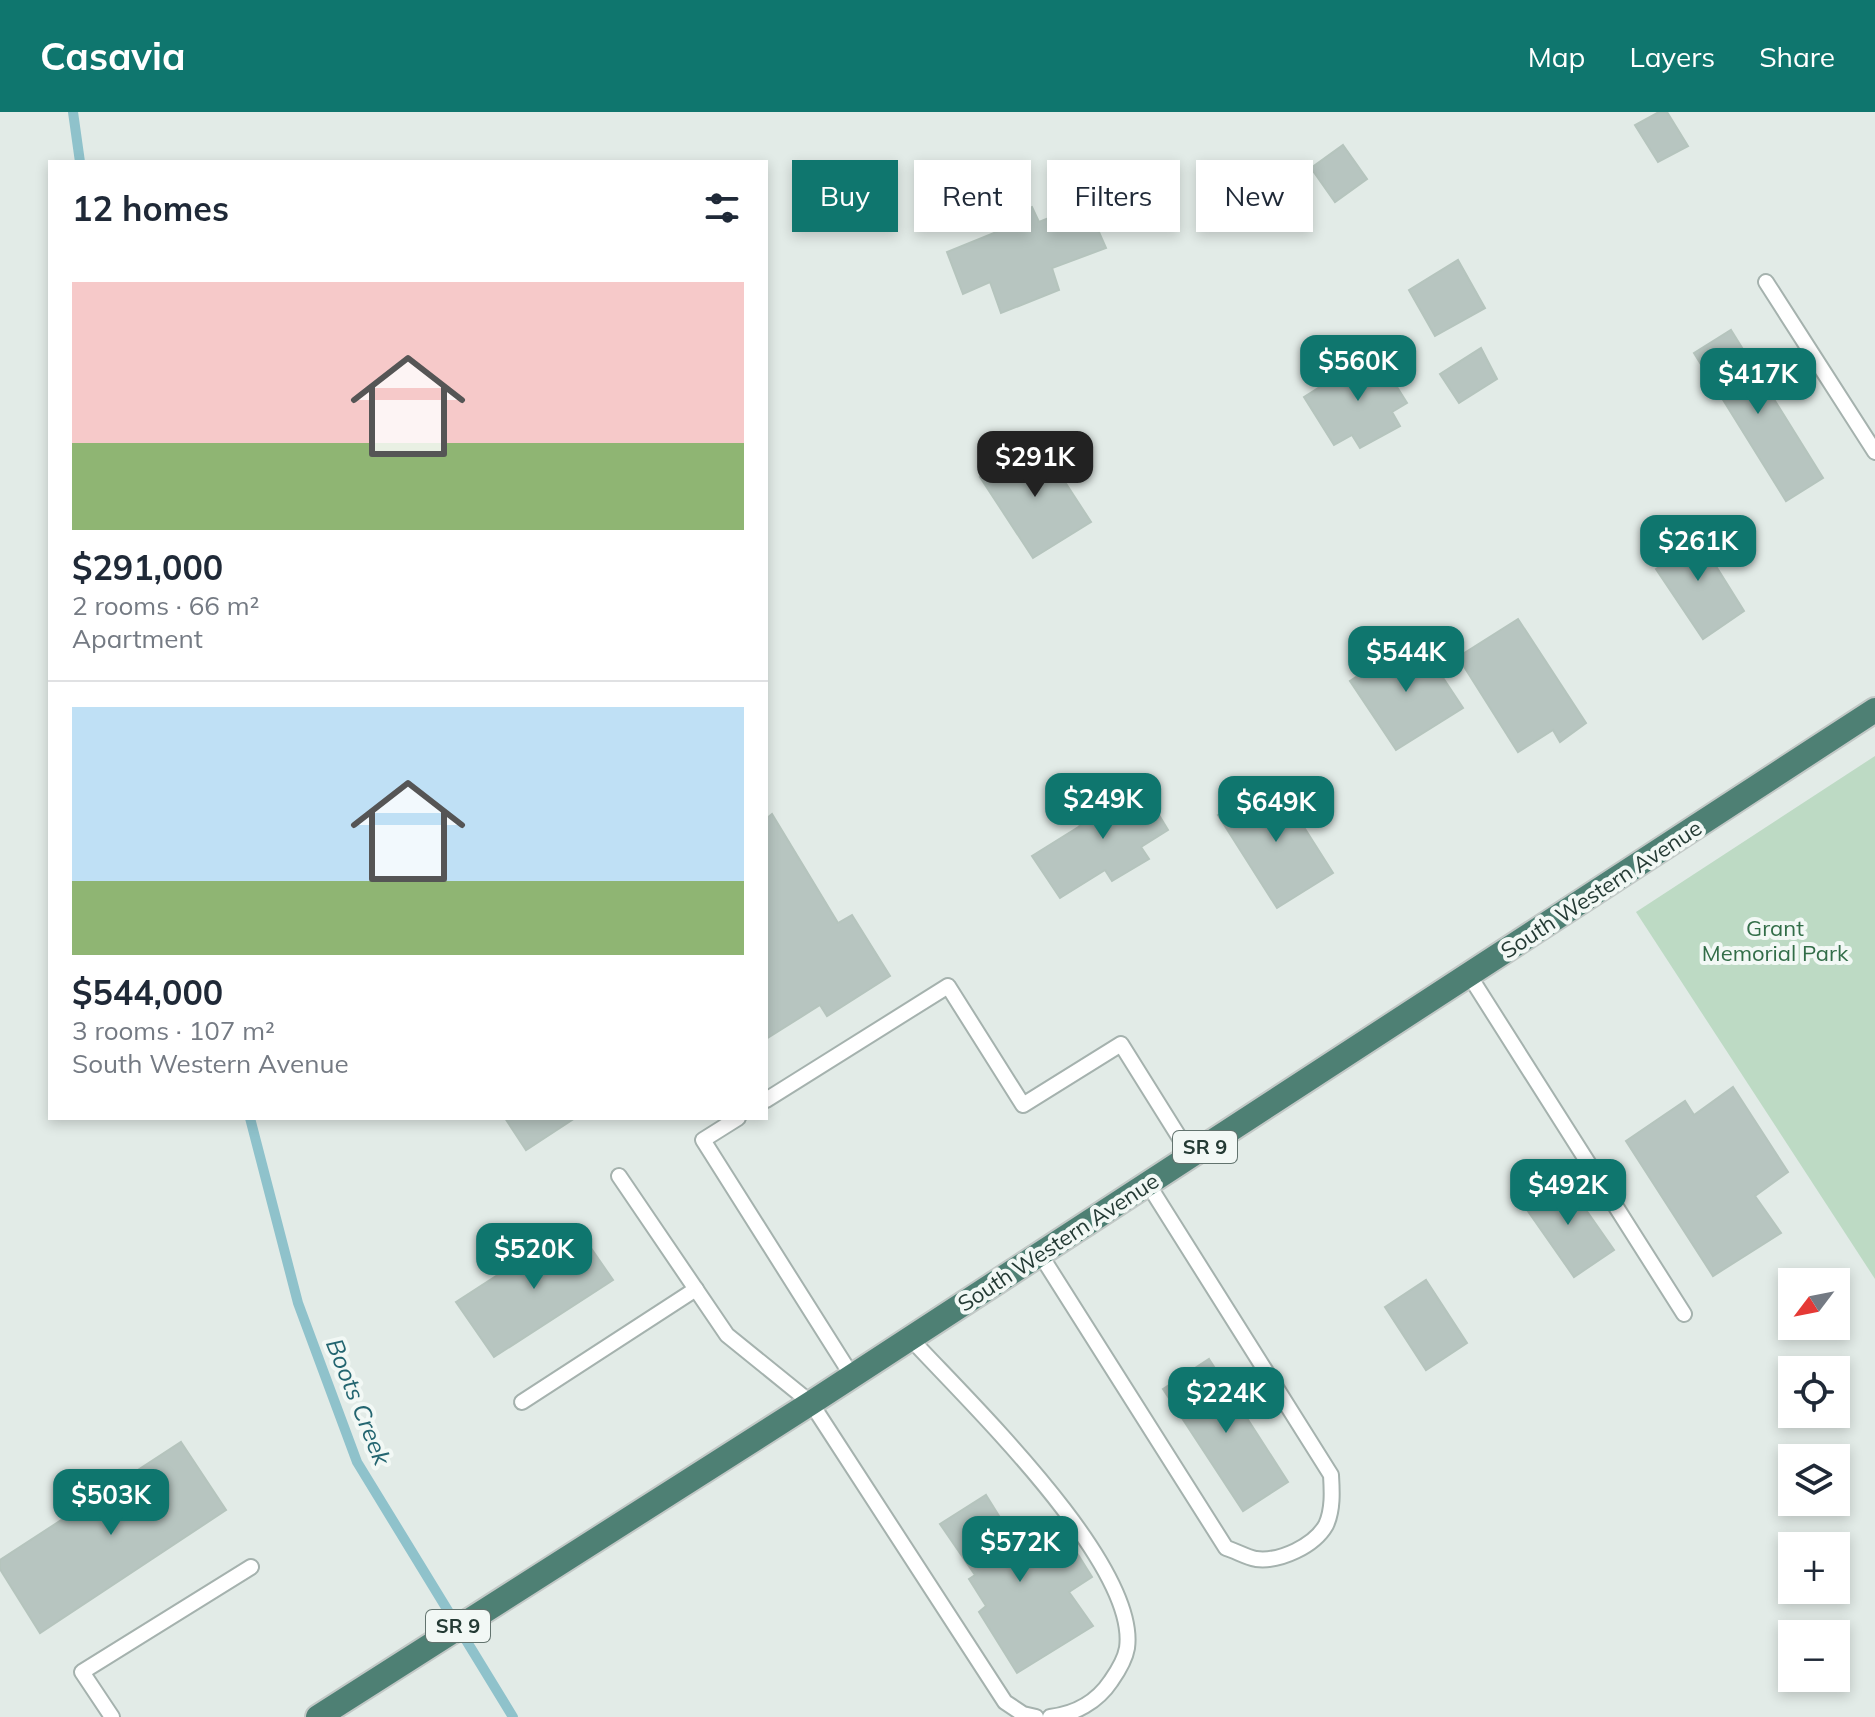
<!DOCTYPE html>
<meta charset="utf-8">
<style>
:root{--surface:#fff;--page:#f2f2f3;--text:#1f2937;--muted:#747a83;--line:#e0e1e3;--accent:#0f766e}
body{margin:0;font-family:Mulish,sans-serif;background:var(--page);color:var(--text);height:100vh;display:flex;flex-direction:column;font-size:30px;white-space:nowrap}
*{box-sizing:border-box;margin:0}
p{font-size:26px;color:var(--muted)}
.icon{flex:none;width:44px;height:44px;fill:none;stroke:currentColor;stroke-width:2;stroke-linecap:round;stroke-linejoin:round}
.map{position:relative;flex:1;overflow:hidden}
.drawer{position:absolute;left:48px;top:48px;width:720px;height:960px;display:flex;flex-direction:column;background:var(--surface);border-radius:0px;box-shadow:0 4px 12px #0003}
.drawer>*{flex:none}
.top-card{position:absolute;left:792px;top:48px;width:760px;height:72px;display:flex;gap:16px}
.needle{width:52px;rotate:238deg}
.controls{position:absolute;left:1778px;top:1156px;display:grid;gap:16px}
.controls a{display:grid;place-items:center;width:72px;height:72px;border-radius:0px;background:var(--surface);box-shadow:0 4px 12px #0003;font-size:40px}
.price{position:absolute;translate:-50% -68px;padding:0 18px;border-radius:16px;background:var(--accent);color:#fff;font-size:26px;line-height:52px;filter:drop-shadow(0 2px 4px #0008)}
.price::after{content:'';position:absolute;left:50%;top:48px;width:24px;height:18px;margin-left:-12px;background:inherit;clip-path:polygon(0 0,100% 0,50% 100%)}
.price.on{background:#222;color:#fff}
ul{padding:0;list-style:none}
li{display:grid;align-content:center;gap:16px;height:424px;padding:0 24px}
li+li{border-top:2px solid var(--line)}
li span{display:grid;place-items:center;height:248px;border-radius:0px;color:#555}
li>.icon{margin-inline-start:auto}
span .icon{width:144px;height:144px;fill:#fffc;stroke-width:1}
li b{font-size:34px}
h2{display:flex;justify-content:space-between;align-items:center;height:96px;padding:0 24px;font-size:34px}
.tag{padding:0 28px;border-radius:0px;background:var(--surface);box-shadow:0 4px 12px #0003;font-size:28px;line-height:72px}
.tag.on{background:var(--accent);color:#fff}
header{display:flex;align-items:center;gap:48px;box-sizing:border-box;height:112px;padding:0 40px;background:var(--accent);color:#fff}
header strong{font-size:38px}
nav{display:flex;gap:44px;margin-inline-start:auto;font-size:28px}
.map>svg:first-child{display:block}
.green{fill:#bddac4}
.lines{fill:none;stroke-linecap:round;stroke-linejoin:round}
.stream{stroke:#8fc2cb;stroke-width:10}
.building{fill:#b7c5c0;stroke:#b5c4bd;stroke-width:2}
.service-casing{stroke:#a5b2ae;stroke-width:18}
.trunk-casing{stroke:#c2c8c6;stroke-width:28}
.service{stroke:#fff;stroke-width:14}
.trunk{stroke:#4e8074;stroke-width:24}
.labels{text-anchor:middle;stroke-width:8;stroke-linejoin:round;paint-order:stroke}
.shield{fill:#f2f8f5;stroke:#62736e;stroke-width:2}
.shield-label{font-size:20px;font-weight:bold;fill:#243a34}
.street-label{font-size:22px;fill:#243a34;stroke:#f2f8f5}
.park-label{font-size:22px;fill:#326d48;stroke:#f2f8f5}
.water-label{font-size:24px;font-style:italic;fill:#236570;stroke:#f2f8f5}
</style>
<header>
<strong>Casavia</strong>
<nav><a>Map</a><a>Layers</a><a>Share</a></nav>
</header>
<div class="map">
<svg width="1875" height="1605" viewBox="0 0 1875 1605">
<rect width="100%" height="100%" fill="#e2ebe7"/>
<polygon class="green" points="1875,644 1875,1167 1636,800"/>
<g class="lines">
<g class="stream">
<polyline points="73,0 80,50"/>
<polyline points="250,1006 298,1191 357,1350 513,1605"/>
</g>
</g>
<g class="building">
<polygon points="1659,0 1667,0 1688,34 1658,50 1635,13"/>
<polygon points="1343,33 1367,67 1335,90 1311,56"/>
<polygon points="1086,91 1106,136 1052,156 1059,178 1001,201 990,170 963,182 947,140 999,119 996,110 1032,95 1039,110"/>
<polygon points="1458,148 1485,196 1435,224 1409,178"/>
<polygon points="1731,218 1823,366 1786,389 1694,241"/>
<polygon points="1481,236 1497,267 1459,291 1440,262"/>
<polygon points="1375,240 1407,291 1392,300 1400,314 1360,336 1352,323 1334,333 1304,285"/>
<polygon points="1037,327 1091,410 1033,446 980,365"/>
<polygon points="1689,411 1744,499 1703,527 1656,457 1673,446 1664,430"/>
<polygon points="1518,507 1586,611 1560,630 1553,618 1518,640 1458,545"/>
<polygon points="1416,525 1463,596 1396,638 1350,569"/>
<polygon points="1137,667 1168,718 1141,735 1149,747 1112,769 1105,758 1060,786 1032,744 1080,714 1075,706"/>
<polygon points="1274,668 1333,761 1277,796 1218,703"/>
<polygon points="772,702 838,811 852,803 890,864 827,904 820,893 766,927 766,707"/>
<polygon points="1733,975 1788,1060 1755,1084 1781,1121 1713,1164 1626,1029 1685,989 1694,1003"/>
<polygon points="505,1006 575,1006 526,1038"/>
<polygon points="1563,1065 1614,1138 1574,1165 1523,1092"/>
<polygon points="575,1113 613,1168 494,1245 456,1190"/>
<polygon points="1426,1168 1467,1231 1426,1258 1385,1195"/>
<polygon points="1209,1247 1288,1370 1243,1399 1163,1277"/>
<polygon points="181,1330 226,1398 40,1521 0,1457 0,1448"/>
<polygon points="986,1383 1009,1420 1023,1411 1045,1446 1070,1430 1092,1465 1069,1480 1093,1514 1017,1561 979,1500 986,1494 969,1467 975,1463 940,1412"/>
</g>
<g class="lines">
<defs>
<g id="service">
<polyline points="1766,170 1875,340"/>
<polyline points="1469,863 1684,1202"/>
<polyline points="766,988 948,874 1023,993 1121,932 1191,1044"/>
<polyline points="738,1006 703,1028 852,1264"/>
<polyline points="619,1064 727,1223 811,1291 1005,1590 1023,1602 1036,1605"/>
<path d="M1040 1142 1226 1436C1236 1439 1246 1445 1256 1447 1280 1450 1314 1434 1326 1413 1333 1398 1332 1379 1331 1363L1148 1072"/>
<path d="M911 1227C966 1287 1139 1452 1127 1536 1125 1548 1118 1559 1111 1569 1097 1590 1075 1602 1050 1605"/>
<polyline points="522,1290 696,1177"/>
<polyline points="112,1605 82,1560 251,1455"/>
</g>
<polyline id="trunk" points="318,1605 811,1291 1875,598"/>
</defs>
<use href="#service" class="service-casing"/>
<use href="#trunk" class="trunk-casing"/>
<use href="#service" class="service"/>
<use href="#trunk" class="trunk"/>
</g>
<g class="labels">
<g class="shield">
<rect x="1173" y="1019" width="64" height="32" rx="6"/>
<rect x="426" y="1498" width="64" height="32" rx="6"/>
</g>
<g class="shield-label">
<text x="1205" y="1042">SR 9</text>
<text x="458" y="1521">SR 9</text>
</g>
<g class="street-label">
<text transform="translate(1601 777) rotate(-33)" y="8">South Western Avenue</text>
<text transform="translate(1058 1130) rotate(-33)" y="8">South Western Avenue</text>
</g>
<g class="park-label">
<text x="1775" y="824">Grant<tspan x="1775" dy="25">Memorial Park</tspan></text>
</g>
<g class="water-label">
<text transform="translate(358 1290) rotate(68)" y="8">Boots Creek</text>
</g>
</g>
</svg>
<div class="controls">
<a><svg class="needle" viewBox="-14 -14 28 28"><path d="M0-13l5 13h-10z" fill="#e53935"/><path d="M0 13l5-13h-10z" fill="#747a83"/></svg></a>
<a><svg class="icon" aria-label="locate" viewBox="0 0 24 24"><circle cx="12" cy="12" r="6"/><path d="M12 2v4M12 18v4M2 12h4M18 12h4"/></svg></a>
<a><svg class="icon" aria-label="layers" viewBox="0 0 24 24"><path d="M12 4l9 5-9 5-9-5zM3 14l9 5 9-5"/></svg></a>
<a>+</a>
<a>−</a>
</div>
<b class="price" style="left:1358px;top:291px">$560K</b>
<b class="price" style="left:1758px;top:304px">$417K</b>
<b class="price on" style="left:1035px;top:387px">$291K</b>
<b class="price" style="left:1698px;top:471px">$261K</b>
<b class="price" style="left:1406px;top:582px">$544K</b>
<b class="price" style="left:1103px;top:729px">$249K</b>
<b class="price" style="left:1276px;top:732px">$649K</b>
<b class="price" style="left:1568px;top:1115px">$492K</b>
<b class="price" style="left:534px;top:1179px">$520K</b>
<b class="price" style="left:1226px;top:1323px">$224K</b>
<b class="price" style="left:111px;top:1425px">$503K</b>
<b class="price" style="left:1020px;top:1472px">$572K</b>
<div class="top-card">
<a class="tag on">Buy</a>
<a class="tag">Rent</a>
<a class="tag">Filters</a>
<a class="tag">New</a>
</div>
<section class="drawer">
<h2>12 homes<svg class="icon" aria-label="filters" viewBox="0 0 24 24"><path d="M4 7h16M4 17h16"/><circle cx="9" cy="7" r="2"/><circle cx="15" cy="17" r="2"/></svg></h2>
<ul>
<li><span style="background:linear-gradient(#f6c9c9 65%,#8fb573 0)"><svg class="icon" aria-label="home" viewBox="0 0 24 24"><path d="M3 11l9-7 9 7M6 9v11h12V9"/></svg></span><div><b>$291,000</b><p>2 rooms · 66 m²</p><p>Apartment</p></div></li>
<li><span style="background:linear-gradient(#bfe0f5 70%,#8fb573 0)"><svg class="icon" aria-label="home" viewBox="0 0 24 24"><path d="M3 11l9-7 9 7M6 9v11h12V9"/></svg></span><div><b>$544,000</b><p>3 rooms · 107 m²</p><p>South Western Avenue</p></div></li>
</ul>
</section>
</div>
